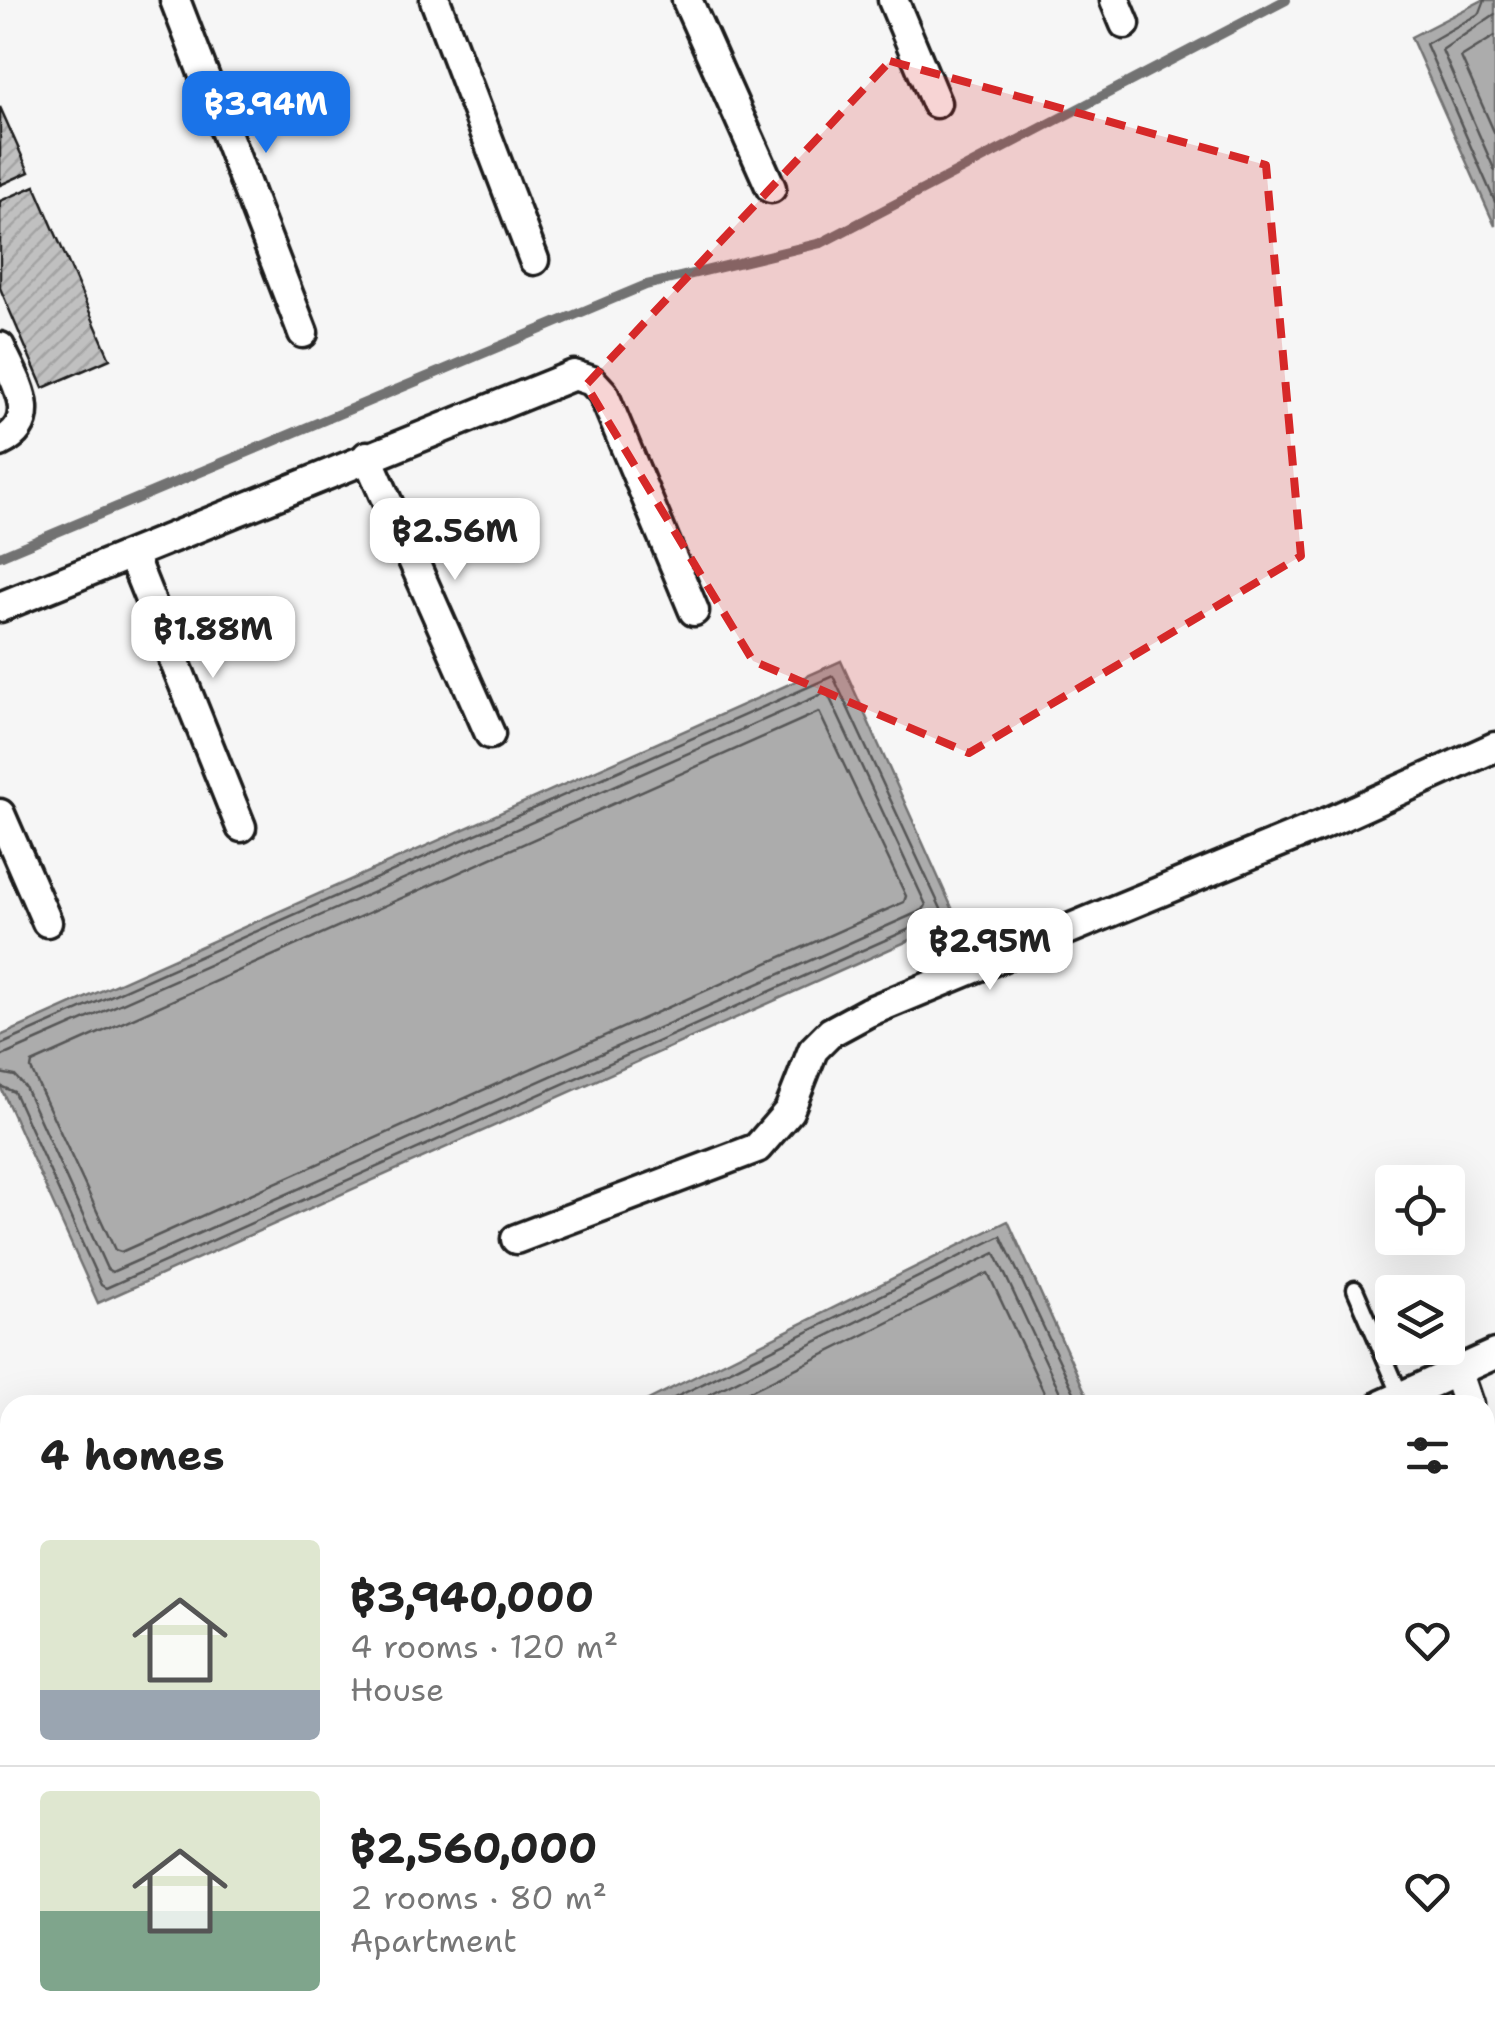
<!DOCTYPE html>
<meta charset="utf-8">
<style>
:root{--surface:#fff;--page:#f2f2f2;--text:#222;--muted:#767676;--line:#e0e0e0;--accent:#1a73e8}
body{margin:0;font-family:"Shantell Sans",sans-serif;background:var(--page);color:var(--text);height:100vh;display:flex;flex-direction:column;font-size:38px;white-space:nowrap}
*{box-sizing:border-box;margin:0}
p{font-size:32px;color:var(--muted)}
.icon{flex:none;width:55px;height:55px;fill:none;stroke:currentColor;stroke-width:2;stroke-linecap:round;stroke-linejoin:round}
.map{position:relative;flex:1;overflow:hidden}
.panel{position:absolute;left:0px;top:1395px;width:1495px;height:640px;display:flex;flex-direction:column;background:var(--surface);border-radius:30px 30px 0 0;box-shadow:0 10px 40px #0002}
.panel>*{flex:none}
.fabs{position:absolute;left:1375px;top:1165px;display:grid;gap:20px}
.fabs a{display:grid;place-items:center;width:90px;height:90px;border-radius:10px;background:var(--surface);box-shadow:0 10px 40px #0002;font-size:50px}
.price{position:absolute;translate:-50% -85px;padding:0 22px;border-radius:20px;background:#fff;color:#222;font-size:32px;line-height:65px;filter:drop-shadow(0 2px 5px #0008)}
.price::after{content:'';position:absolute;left:50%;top:60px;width:30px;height:22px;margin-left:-15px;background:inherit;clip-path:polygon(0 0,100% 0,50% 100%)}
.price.on{background:var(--accent);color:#fff}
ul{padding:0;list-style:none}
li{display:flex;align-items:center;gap:30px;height:250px;padding:0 40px}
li+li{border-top:2px solid var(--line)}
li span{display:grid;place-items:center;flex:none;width:280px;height:200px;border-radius:10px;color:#555}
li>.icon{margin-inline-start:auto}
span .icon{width:120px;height:120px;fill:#fffc;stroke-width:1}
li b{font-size:42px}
h2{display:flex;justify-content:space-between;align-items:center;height:120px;padding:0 40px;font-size:42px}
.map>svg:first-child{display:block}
.water{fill:#acacac;stroke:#727272;stroke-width:2.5}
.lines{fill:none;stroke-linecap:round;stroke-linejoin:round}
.shore{stroke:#565656;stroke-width:2.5}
.stream{stroke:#727272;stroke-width:10}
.building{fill:url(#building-hatch);stroke:#1c1c1c;stroke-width:2.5}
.lane-casing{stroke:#1c1c1c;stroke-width:21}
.street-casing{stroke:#1c1c1c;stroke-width:35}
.lane{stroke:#fff;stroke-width:14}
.street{stroke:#fff;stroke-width:28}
.marked{fill:#d62828;fill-opacity:0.2;stroke:#d62828;stroke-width:8;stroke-dasharray:20 12;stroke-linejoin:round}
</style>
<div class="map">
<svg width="1495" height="2035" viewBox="0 0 1495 2035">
<defs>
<pattern id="building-hatch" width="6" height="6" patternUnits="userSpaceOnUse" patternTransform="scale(2.5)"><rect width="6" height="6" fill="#c0c0c0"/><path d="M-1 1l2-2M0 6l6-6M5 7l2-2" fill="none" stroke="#a4a4a4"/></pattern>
</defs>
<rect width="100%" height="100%" fill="#f6f6f6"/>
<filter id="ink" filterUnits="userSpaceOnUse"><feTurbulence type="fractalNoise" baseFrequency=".01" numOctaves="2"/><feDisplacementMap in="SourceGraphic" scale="20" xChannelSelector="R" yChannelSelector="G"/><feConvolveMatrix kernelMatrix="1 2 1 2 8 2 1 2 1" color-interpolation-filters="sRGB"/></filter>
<g filter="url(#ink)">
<g class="water">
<polygon points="1483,0 1495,0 1495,226 1411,37"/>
<polygon points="841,661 957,919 98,1303 0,1086 0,1036"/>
<polygon points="1008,1221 1091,1405 638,1405"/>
</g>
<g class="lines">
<g class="shore">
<polyline points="1485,0 1480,13 1426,44 1495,202"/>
<polyline points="1495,14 1442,50 1495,171"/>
<polyline points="1495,36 1461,57 1495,134"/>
<polygon points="819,712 906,896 904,902 121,1252 115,1250 31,1069 32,1063"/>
<polyline points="0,1045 833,676 942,911 939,916 106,1288 101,1285 14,1092 0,1086"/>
<polyline points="0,1057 827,692 926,905 923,910 112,1272 107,1269 25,1087 15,1076 0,1073"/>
<polyline points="660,1405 1001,1236 1080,1405"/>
<polyline points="688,1405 995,1253 1066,1405"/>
<polyline points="722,1405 988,1273 1050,1405"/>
</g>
<polyline class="stream" points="0,556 646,285 821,243 1286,0"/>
</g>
<g class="building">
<polygon points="0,107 29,172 0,185"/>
<polygon points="35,186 110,359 43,388 0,288 0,201"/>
</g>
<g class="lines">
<defs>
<polyline id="lane" points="1355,1289 1401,1396"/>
<g id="street">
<polyline points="175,0 303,333"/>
<polyline points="435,0 534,260"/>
<polyline points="687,0 771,188"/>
<polyline points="893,0 936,103"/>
<polyline points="1115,0 1125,24"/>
<path d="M0 347C14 380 44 421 0 442"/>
<polyline points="367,456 490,734"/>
<polyline points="132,555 241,827"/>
<polyline points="0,607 574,375 592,381 603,393 694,611"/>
<polyline points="0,814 47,922"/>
<polyline points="516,1239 757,1148 789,1111 813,1050 831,1032 868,1012 1331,821 1495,747"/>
<polyline points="1456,1370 1468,1405"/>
<polyline points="1382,1405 1495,1354"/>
<polyline points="1485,1451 1495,1479"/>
<polyline points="0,1547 10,1571"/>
<polyline points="1485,1949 1495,1945"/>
<polyline points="1322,2025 1326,2035"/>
<polyline points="1118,2035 1137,2025"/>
</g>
</defs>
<use href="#lane" class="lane-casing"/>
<use href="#street" class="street-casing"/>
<use href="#lane" class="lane"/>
<use href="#street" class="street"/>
</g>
</g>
<path class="marked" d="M890 61 1266 165 1301 556 969 753 753 661 586 385Z"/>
</svg>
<div class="fabs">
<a><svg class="icon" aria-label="locate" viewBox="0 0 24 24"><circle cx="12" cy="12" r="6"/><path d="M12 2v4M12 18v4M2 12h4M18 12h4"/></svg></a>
<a><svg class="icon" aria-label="layers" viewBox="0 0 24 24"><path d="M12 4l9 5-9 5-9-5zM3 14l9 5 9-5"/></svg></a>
</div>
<b class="price on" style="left:266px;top:156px">฿3.94M</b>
<b class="price" style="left:455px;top:583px">฿2.56M</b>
<b class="price" style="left:213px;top:681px">฿1.88M</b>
<b class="price" style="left:990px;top:993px">฿2.95M</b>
<section class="panel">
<h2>4 homes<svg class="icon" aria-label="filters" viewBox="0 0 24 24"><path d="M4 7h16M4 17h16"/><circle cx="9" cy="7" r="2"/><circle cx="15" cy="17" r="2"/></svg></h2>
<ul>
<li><span style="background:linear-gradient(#dfe7d0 75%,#9aa5b1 0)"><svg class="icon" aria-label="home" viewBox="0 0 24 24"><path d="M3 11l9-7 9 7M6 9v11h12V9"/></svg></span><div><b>฿3,940,000</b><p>4 rooms · 120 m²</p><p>House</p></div><svg class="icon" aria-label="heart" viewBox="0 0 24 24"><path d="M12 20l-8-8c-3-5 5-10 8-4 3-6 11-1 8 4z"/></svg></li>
<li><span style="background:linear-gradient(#dfe7d0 60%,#7fa58c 0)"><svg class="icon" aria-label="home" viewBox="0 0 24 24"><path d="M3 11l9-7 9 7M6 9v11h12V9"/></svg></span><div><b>฿2,560,000</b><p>2 rooms · 80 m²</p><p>Apartment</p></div><svg class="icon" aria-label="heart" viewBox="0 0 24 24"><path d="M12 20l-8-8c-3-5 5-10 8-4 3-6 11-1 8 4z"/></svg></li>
</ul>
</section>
</div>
